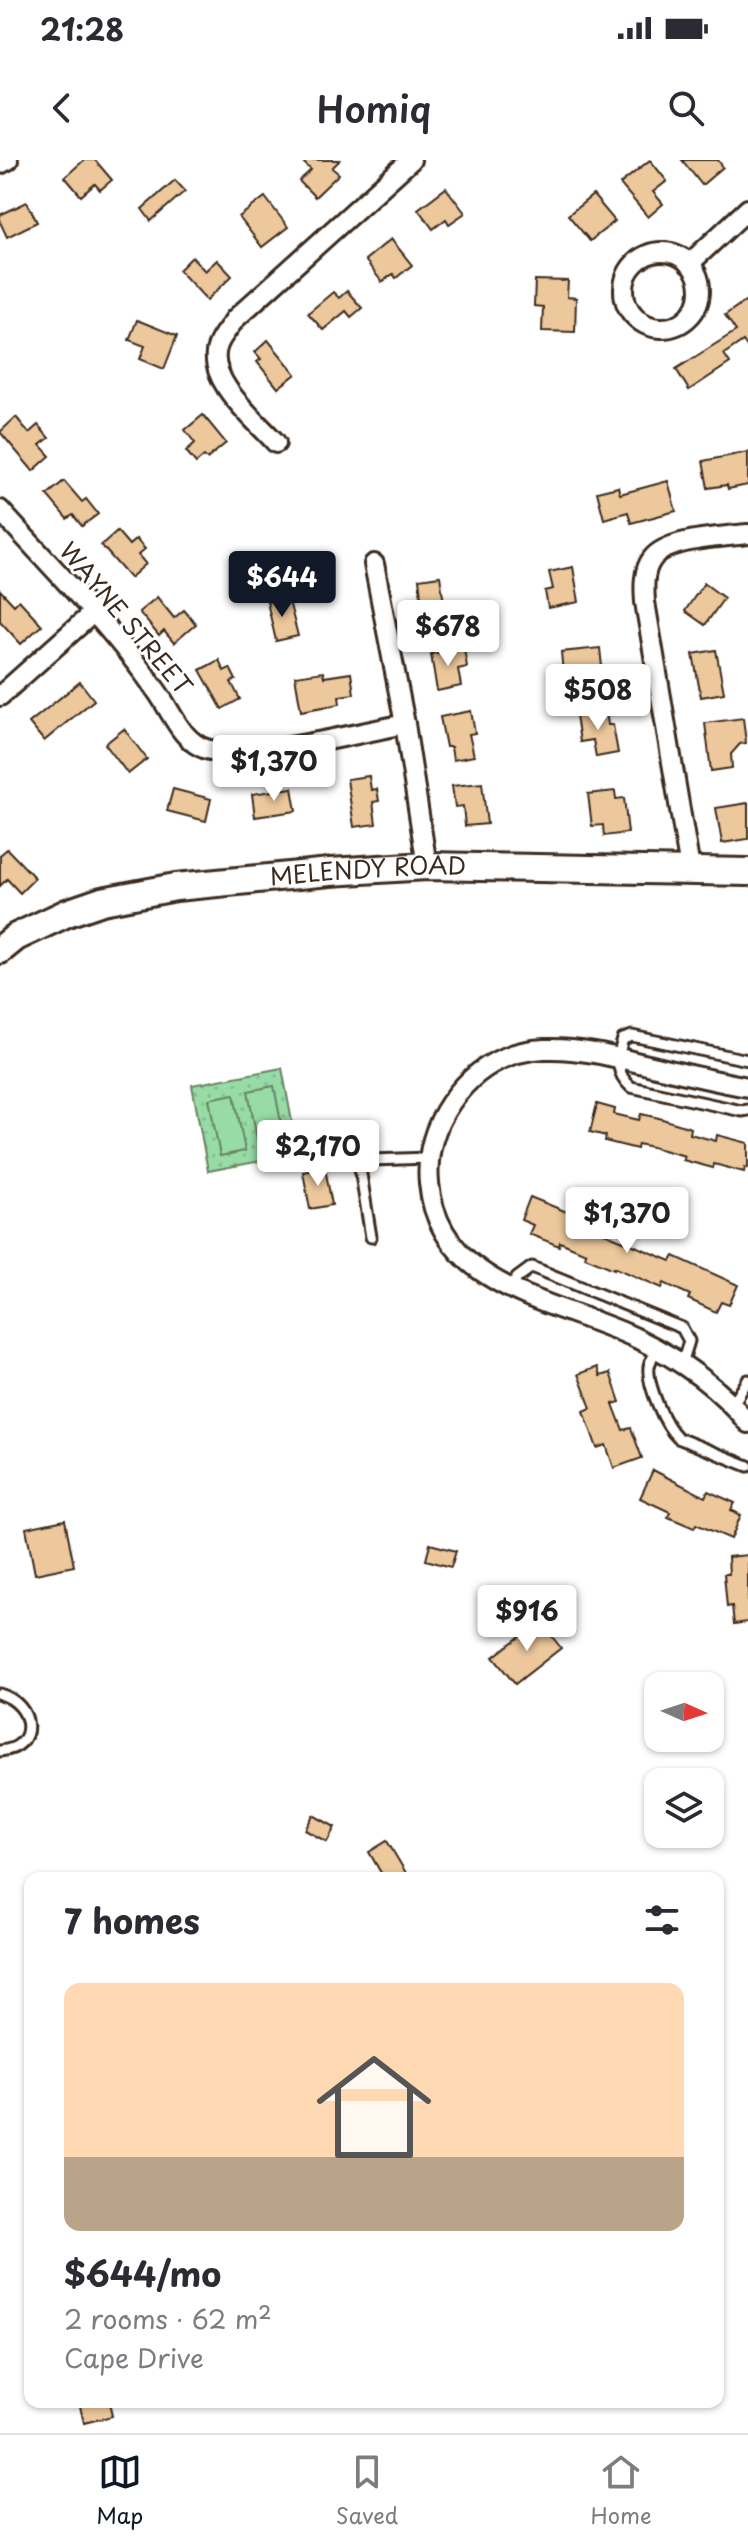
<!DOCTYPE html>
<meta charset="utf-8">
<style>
:root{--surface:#fff;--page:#f7f7f7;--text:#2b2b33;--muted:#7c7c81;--line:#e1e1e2;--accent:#111827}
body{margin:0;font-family:"Playpen Sans",sans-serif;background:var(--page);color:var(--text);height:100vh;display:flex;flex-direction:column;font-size:30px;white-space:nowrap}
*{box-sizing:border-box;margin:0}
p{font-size:26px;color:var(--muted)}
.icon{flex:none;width:44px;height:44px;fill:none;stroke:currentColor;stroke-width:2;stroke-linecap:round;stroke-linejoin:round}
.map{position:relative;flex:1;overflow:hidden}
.panel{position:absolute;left:24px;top:1712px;width:700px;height:536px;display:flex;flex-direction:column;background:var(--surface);border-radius:16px;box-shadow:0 2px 6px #0004}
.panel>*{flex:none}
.needle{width:52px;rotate:93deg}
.controls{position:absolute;left:644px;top:1512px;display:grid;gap:16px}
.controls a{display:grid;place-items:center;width:80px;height:80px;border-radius:16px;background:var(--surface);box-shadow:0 2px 6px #0004;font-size:40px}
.price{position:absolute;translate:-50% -68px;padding:0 18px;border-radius:8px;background:#fff;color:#222;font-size:26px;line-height:52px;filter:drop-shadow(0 2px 4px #0008)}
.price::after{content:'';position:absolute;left:50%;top:48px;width:24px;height:18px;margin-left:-12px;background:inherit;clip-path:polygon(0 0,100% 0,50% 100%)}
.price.current{background:var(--accent);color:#fff}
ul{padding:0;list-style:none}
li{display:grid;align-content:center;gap:16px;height:424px;padding:0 40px}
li+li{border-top:2px solid var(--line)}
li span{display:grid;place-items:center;height:248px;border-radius:16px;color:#555}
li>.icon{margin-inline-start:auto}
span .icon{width:144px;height:144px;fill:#fffc;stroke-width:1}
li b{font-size:34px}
h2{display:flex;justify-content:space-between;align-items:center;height:96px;padding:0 40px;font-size:34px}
.status{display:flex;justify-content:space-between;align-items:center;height:56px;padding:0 40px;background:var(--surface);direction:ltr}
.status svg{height:22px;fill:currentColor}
header{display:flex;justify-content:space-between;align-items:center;height:104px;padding:0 40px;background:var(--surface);font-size:36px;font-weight:600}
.tabs{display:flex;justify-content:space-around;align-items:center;height:112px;border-top:2px solid var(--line);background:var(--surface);font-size:22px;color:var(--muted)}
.tabs a{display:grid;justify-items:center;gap:4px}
.tabs .current{color:var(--accent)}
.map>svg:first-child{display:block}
.grass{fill:url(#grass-dots);stroke:#698262;stroke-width:2}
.garden{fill:#97dba7;stroke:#698262;stroke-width:2}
.building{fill:#ecc89c;stroke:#3b2a1e;stroke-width:2}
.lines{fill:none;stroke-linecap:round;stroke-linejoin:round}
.lane-casing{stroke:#3b2a1e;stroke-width:15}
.street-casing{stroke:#3b2a1e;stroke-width:24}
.secondary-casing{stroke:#3b2a1e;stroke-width:32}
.lane{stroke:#fff;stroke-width:9}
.street{stroke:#fff;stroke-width:18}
.secondary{stroke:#fff;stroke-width:26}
.labels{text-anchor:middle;stroke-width:6;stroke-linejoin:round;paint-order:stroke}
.street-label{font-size:24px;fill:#3b2a1e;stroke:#fff}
</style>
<div class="status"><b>21:28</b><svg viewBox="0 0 49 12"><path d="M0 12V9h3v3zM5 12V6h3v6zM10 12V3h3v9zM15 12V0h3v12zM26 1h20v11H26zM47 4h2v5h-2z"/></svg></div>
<header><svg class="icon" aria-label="back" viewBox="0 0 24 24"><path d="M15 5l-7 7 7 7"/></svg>Homiq<svg class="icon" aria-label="search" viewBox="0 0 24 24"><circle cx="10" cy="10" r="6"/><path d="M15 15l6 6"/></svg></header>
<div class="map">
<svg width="748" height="2273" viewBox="0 0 748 2273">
<defs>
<pattern id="grass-dots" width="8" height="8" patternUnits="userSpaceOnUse" patternTransform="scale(2)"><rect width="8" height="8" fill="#97dba7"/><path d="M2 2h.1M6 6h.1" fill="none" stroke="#83bc8f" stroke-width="1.8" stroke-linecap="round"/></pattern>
</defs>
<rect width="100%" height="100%" fill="#fff"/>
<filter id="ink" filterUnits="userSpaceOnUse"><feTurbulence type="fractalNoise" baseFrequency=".0125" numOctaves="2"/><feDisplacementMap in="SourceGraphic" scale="16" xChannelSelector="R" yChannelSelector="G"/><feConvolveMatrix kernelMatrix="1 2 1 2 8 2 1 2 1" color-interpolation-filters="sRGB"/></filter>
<g filter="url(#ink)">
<polygon class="grass" points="282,908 298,994 208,1011 192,925"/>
<g class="garden">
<polygon points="274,926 285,984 259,989 248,931"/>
<polygon points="234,934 245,991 220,996 209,939"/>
</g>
<g class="building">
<polygon points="84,0 95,0 112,20 100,30 95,24 81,36 65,17"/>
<polygon points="301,0 340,0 332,8 339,14 315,37 299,21 311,10"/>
<polygon points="650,0 667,21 653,32 663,44 648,57 620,24"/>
<polygon points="682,0 718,0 723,7 702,25"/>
<polygon points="175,20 185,31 151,61 142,49"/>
<polygon points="446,28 465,53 449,64 446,59 433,69 418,49"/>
<polygon points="593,35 615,61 590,81 568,55"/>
<polygon points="265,37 288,67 262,87 239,57"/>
<polygon points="27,42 37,62 7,77 0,62 0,55"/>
<polygon points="391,79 412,105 396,118 393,114 382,122 365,100"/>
<polygon points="192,97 205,111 217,100 232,116 207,140 179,110"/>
<polygon points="535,120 568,121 567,137 576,138 575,172 542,171 543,147 534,146"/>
<polygon points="347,131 362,148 351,157 346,151 323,170 308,153 333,132 339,138"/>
<polygon points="748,139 748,188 743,181 724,194 730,203 689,230 676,209 736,171 725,155"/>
<polygon points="137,160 177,176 164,209 140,199 145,186 129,180"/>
<polygon points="268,180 296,214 278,228 257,202 261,199 255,192"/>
<polygon points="203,255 226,283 207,299 204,296 196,303 186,291 195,283 185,270"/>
<polygon points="16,257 29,273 38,265 49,278 40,285 50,296 33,311 0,272"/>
<polygon points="748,292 748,325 728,329 727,325 708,328 703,301"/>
<polygon points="64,321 82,342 86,339 98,354 82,366 73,355 67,359 47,335"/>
<polygon points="668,321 676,351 631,363 628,352 604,359 597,332 618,327 620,334"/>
<polygon points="117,371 129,385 136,379 145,389 138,395 146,404 130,418 101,385"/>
<polygon points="573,407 579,442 548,448 545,431 553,429 549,412"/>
<polygon points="440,416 444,443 422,446 419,419"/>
<polygon points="704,423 724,438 705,465 685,451"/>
<polygon points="0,430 14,445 19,440 42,465 21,484 0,461"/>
<polygon points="157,437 174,458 184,450 196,464 174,483 164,471 159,476 139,452"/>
<polygon points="288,437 298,476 276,481 267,442"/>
<polygon points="464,488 467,507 458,509 461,526 437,531 431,494"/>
<polygon points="600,488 602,507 595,507 598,528 574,531 572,512 563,513 561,492"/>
<polygon points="716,490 724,533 701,537 693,494"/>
<polygon points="219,500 224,511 230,508 236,520 231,522 240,539 222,549 200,510"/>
<polygon points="323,512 324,517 351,513 354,534 339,536 340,544 301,551 295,516"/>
<polygon points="80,522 94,540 44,581 29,563"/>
<polygon points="606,550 608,565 613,565 618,593 596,597 593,580 580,582 576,555"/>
<polygon points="471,551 475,573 469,574 474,596 453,600 451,587 446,587 440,557"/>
<polygon points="743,558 746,583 740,584 731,594 732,608 711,611 705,563"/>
<polygon points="124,569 147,599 128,614 105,584"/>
<polygon points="369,616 371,630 377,629 379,641 373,642 376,664 354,667 347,619"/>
<polygon points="482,623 487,664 465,666 463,646 455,647 452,626"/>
<polygon points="292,628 296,651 255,657 252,634"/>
<polygon points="173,629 211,639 206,661 167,651"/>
<polygon points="615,631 616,639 624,638 628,673 604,676 603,665 592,666 588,634"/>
<polygon points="748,643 748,679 722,683 716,648"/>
<polygon points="7,689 35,718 20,733 7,719 0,726 0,695"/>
<polygon points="597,944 615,949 614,954 639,960 641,954 659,958 691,968 690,974 716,981 717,975 748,983 748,1008 745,1007 744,1012 714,1004 713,1008 683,1000 685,996 652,987 638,984 637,989 605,981 606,976 590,972"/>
<polygon points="325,1008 332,1045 310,1049 303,1012"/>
<polygon points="530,1037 599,1065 597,1070 671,1101 674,1096 738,1125 729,1145 721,1142 716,1152 688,1139 690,1135 664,1123 662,1128 614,1107 614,1109 585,1097 586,1093 560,1082 559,1086 529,1074 533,1065 521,1060"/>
<polygon points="597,1207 600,1216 610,1213 620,1242 613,1244 623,1270 631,1268 642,1298 614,1308 606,1285 597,1288 584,1251 591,1248 578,1214"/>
<polygon points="653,1310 705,1337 708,1331 735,1343 731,1350 741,1355 731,1379 696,1364 694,1368 668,1357 670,1352 640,1338"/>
<polygon points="65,1360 74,1406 35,1414 26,1368"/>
<polygon points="430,1384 456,1391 451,1407 426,1400"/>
<polygon points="748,1395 748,1462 734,1464 732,1446 727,1447 724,1414 729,1414 728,1397"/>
<polygon points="540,1461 561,1488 515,1524 493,1497"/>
<polygon points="313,1655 335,1667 327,1682 305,1670"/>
<polygon points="387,1681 409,1718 384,1718 369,1692"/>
<polygon points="79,2242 109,2242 112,2256 84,2263"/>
</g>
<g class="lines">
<defs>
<g id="lane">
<path d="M748 900 632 876 623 879C617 898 615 913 631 927L742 951 748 950"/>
<polyline points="371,1077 360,1008 372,1000 429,998"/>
<polyline points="512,1128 517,1118 532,1107 682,1168 689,1181 682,1204"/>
<path d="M656 1189C654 1194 650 1201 649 1207 647 1225 665 1266 678 1278L748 1306"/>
<polyline points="733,1244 748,1220"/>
<path d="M0 1534C34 1544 40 1588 0 1591"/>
</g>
<g id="street">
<polyline points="0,4 8,0"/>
<circle cx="662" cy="130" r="38"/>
<polyline points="689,104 748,49"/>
<path d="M276 283C256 260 204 219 218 185 221 176 230 167 235 159L411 0"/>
<path d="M0 350C53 409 110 465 156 530 171 550 181 581 206 589 249 602 357 573 405 564"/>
<polyline points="374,404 405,564 427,706"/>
<polyline points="0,536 94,452"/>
<path d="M690 709 645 442C644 428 643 411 652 399 667 378 724 377 748 374"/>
<path d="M748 927C714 921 681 913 648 905 578 888 509 870 458 933 437 959 426 990 429 1023 439 1130 559 1141 638 1179 681 1200 718 1226 748 1263"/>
</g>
<g id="secondary">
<path id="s1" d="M0 790 16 777 67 753 102 741 176 727 330 712 427 706 748 712"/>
</g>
</defs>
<use href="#lane" class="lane-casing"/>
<use href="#street" class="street-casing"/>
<use href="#secondary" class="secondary-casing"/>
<use href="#lane" class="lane"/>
<use href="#street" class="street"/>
<use href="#secondary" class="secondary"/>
</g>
</g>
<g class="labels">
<g class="street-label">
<text transform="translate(125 459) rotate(50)" y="8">WAYNE STREET</text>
<text dy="8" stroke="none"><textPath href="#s1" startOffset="382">MELENDY ROAD</textPath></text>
</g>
</g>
</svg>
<div class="controls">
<a><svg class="needle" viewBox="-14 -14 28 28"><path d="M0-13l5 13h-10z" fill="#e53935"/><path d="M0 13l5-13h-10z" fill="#7c7c81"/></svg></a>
<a><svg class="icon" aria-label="layers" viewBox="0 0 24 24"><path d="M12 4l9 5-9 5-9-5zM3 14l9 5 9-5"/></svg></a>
</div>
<b class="price current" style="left:282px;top:459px">$644</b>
<b class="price" style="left:448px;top:508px">$678</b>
<b class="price" style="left:598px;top:572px">$508</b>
<b class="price" style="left:274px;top:643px">$1,370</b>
<b class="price" style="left:318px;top:1028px">$2,170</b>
<b class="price" style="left:627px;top:1095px">$1,370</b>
<b class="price" style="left:527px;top:1493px">$916</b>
<section class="panel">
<h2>7 homes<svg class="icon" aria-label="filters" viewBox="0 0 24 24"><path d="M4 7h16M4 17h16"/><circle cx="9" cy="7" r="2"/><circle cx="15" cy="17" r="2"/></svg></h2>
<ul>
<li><span style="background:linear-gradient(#ffd9b3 70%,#b9a48a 0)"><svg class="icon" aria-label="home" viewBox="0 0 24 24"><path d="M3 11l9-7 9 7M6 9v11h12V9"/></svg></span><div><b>$644/mo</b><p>2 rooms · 62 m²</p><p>Cape Drive</p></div></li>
</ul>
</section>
</div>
<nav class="tabs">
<a class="current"><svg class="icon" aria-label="map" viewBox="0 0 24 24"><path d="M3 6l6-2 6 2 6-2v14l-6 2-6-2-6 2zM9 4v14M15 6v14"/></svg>Map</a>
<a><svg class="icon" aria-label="saved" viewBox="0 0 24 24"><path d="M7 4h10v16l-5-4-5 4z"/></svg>Saved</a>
<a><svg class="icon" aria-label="home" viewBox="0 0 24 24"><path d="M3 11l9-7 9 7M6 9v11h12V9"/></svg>Home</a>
</nav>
